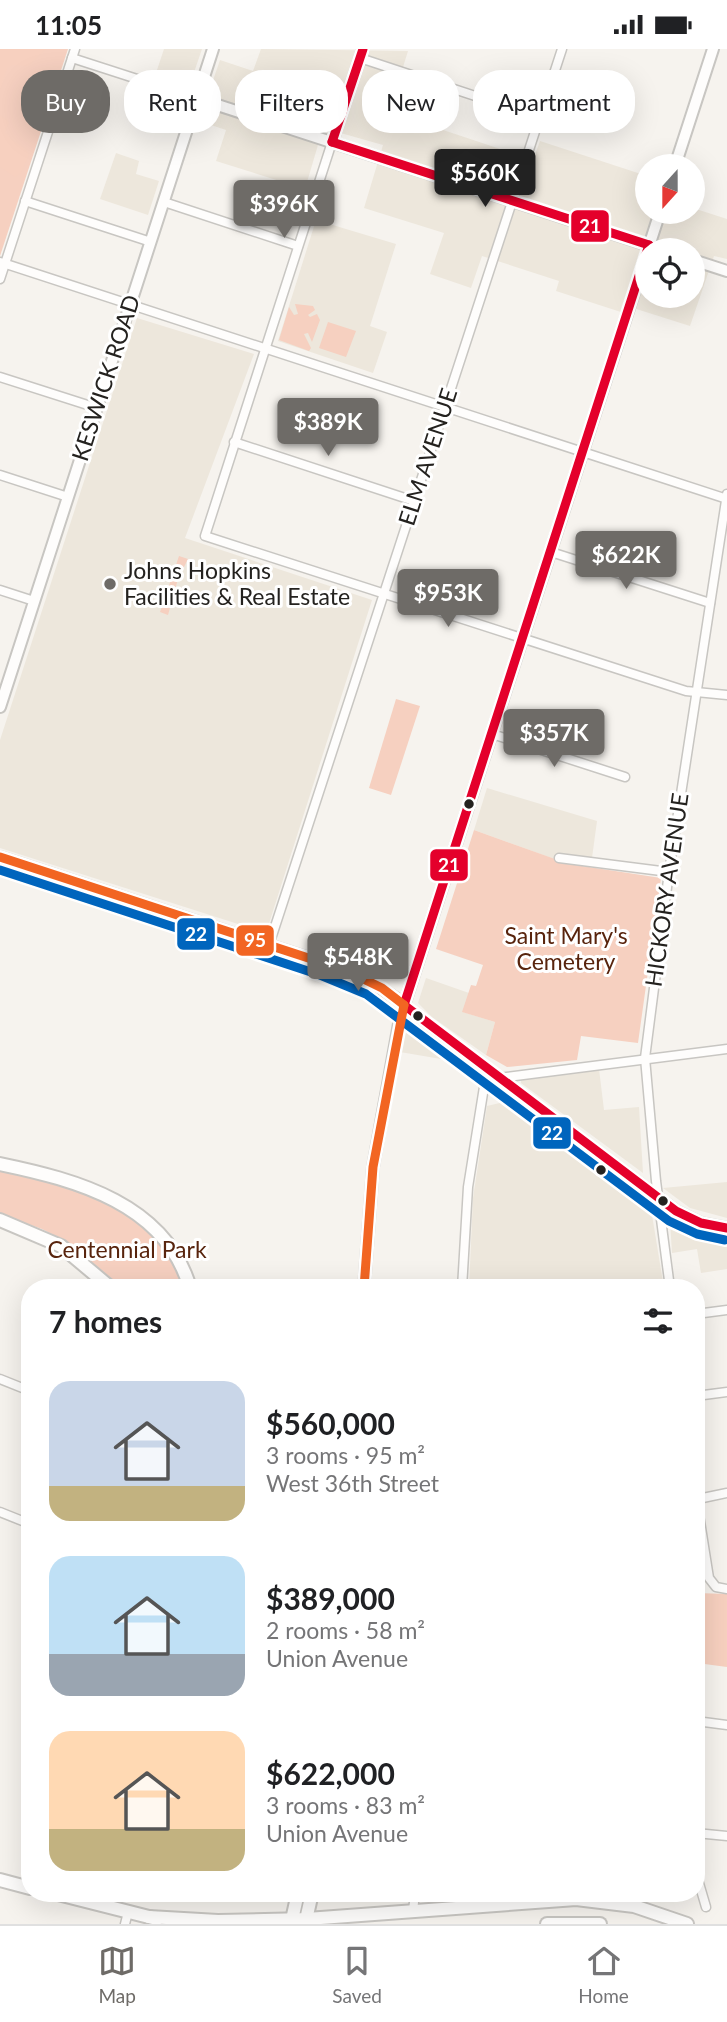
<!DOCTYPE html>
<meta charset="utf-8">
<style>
:root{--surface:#fff;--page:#f6f6f6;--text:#202124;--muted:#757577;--line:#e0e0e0;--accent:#6e6b67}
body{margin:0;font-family:Lato,sans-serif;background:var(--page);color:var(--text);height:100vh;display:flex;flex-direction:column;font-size:26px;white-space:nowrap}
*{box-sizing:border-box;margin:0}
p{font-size:23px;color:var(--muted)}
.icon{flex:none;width:38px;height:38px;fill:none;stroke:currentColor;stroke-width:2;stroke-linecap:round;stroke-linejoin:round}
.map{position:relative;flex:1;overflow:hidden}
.side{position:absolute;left:21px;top:1230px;width:684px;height:623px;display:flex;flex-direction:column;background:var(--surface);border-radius:28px;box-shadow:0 7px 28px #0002}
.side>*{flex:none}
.banner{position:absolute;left:21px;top:21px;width:686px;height:63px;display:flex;gap:14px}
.needle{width:46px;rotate:201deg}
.controls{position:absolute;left:635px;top:105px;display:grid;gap:14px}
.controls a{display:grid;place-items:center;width:70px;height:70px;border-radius:50%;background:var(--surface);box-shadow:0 7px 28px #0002;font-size:35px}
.price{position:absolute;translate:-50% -60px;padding:0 16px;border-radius:7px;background:var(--accent);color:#fff;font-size:23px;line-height:46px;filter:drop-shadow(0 2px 4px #0008)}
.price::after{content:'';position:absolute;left:50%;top:42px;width:21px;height:16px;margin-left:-10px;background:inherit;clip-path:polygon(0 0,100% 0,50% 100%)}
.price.selected{background:#222;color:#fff}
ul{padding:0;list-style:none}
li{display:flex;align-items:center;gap:21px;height:175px;padding:0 28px}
li span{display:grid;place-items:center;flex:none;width:196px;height:140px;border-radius:21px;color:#555}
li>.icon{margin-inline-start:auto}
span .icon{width:84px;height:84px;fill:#fffc;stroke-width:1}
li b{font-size:30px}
h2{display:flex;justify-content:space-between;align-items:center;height:84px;padding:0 28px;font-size:30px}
.tag{padding:0 24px;border-radius:28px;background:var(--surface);box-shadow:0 7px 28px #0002;font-size:24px;line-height:63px}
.tag.selected{background:var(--accent);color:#fff}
.status{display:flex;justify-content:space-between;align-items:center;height:49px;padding:0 35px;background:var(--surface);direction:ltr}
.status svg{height:19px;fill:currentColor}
.dock{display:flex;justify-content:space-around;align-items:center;height:98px;border-top:2px solid var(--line);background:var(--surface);font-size:19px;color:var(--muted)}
.dock a{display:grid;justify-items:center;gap:4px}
.dock .selected{color:var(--accent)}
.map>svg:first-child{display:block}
.built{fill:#ede7dc;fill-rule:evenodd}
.green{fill:#f6d0c0}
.forest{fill:#f7d0bf}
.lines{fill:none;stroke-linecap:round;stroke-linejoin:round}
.street-casing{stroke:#c8c6c2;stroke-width:11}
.secondary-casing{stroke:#c8c6c2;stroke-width:14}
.primary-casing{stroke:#c8c6c2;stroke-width:16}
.street{stroke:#fefdfc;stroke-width:8}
.secondary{stroke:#fefdfc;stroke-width:10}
.primary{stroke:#fefdfc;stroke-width:12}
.bus-1-casing{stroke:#fff;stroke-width:14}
.bus-2-casing{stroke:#fff;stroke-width:14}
.bus-3-casing{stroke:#fff;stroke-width:14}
.bus-1{stroke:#e4002b;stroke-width:9}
.bus-2{stroke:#0065bd;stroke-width:9}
.bus-3{stroke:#f26522;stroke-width:9}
.poi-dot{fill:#6e6b67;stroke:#fff;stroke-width:2.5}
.bus-dot{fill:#24221f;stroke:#fff;stroke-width:2.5}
.labels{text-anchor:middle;stroke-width:6;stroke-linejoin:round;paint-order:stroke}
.street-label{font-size:23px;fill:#24221f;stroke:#fff}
.poi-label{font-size:23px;fill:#24221f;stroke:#fff;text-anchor:start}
.park-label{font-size:23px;fill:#58240d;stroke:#fff}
.line-badge{stroke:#fff;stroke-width:2.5}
.badge-label{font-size:19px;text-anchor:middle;font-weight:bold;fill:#fff}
</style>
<div class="status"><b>11:05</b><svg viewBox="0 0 49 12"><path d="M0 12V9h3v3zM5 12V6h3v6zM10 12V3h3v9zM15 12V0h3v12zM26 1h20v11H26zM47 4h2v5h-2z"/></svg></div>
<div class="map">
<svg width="727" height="1875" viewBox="0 0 727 1875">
<rect width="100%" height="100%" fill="#f6f3ee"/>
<g class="built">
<polygon points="164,0 202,0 189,38 155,27"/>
<path d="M261 0 408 2 389 63 533 111 540 92 647 127 648 163H693V159L727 170V210L714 207 690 277 630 258 627 265 556 242 559 232 482 207 471 239 430 225 444 184 364 159 383 96 323 79 305 140 216 112 226 81 199 72 220 11 253 22ZM648 201H693V247H648Z"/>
<polygon points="116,104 139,112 136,125 159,132 148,166 100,150"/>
<polygon points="316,171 396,195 370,277 387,283 373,324 278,292"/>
<polygon points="137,269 254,305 185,489 372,551 266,884 0,799 0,691"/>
<polygon points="487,739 597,772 592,809 557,811 474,781"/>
<polygon points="426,929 469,944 463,963 495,973 486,1006 432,968 418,954"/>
<polygon points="406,974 443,999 441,1010 400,1003"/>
<polygon points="599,1020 604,1061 639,1058 643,1124 521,1034 521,1030"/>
<polygon points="508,1052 646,1153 651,1160 664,1239 469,1239 473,1149 487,1057"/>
<polygon points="727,1133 727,1169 690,1159 663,1139"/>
<polygon points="670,1172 700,1186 727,1189 727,1220 701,1224 697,1200 672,1204"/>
</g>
<g class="green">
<polygon points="0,0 68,0 0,207"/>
<polygon points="295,255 313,257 315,261 308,266 310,268 317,265 320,271 312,293 308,284 304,285 311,299 309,302 279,291 289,258 294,266 298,265"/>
<polygon points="328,273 356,282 346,308 319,299"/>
<polygon points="179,507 188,510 178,530 168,566 160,563"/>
<polygon points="396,650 420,657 391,746 369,739"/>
<polygon points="474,781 569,815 661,829 638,994 581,987 577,1011 507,1018 486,1006 495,973 462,963 471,936 476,937 483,916 436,900"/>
<path d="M0 1118C49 1131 142 1153 169 1199 177 1211 181 1226 187 1239H123L69 1194 42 1180 0 1165Z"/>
</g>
<g class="forest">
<polygon points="0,0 46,0 28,17 13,16 7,19 0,41"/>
<path d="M0 66 9 73 5 83C12 94 24 96 29 106L21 124 15 128 0 118Z"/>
<polygon points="697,1544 727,1545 727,1618 697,1614"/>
</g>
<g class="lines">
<defs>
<g id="street">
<polyline points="72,9 196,49"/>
<polyline points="360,9 539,68"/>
<polyline points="332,93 205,487 686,642 727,646"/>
<polyline points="25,152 151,193"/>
<polyline points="164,153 298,197"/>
<polyline points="0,213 727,450"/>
<polyline points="0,230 75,0"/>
<polyline points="0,328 97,359"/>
<polyline points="234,393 414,452"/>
<polyline points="0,426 68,448"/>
<polyline points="551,503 710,554"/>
<polyline points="0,541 34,552"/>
<polyline points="492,685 625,728"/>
<polyline points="559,809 669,823"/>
<polyline points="269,896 562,0"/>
<polyline points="499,1029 727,1000"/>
<polyline points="462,1239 468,1138 484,1038 491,1023"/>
<polyline points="670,1239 656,1132 645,1009 669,823 727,445"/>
<polyline points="696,1265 727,1261"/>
<polyline points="0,1330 30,1342"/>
<polyline points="696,1347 727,1343"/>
<polyline points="696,1447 709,1529 716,1538 727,1540"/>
<polyline points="698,1450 727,1444"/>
<polyline points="0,1463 30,1475"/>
<polyline points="696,1672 727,1676"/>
<polyline points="696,1784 727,1787"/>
<polyline points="696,1824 706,1858"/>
<polyline points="413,1862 415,1844"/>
<polyline points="125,1875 128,1863"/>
</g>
<g id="secondary">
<polyline points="196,49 663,201"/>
<polyline points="332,93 363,0"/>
<polyline points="675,117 713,0"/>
<polyline points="693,211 727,222"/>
<polyline points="0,658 213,0"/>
<path d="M0 808 324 914C358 926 388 939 414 965L676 1162 701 1174 727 1179"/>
<polyline points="364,1239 373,1118 400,969 660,163"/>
</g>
<g id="primary">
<path d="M0 1115C77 1131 166 1155 190 1239"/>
<polyline points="0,1171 61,1197 111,1239"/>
<polyline points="0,1831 30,1839"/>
<polyline points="54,1844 157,1870"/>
<polyline points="149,1868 218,1872 307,1870 576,1850 634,1857 687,1875"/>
<polyline points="291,1875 298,1844"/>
<polyline points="305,1875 312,1844"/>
<polyline points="547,1875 600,1875"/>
</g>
</defs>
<use href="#street" class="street-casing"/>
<use href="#secondary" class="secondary-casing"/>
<use href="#primary" class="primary-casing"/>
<use href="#street" class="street"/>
<use href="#secondary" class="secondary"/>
<use href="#primary" class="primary"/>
<defs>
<g id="bus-1">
<polyline points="332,93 649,196"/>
<polyline points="332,93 363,0"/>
<polyline points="404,956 649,196"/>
<polyline points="404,956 676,1162 701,1174 727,1179"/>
</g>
<polyline id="bus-2" points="0,821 320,926 366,945 669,1172 697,1185 725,1191"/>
<g id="bus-3">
<polyline points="0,808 345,921 382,939 404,956"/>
<polyline points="364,1239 373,1118 404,956"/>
</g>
</defs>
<use href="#bus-1" class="bus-1-casing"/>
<use href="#bus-2" class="bus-2-casing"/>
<use href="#bus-3" class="bus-3-casing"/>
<use href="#bus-1" class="bus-1"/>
<use href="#bus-2" class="bus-2"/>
<use href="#bus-3" class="bus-3"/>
</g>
<circle class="poi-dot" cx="110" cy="535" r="7"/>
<g class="bus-dot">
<circle cx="469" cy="755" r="6"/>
<circle cx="418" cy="967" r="6"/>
<circle cx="601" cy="1121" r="6"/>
<circle cx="663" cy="1152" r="6"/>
</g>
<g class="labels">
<g class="street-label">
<text transform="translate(106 329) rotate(-72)" y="8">KESWICK ROAD</text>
<text transform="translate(428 408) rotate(-72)" y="8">ELM AVENUE</text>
<text transform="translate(667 841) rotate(-82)" y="8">HICKORY AVENUE</text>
</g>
<g class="poi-label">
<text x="124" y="530">Johns Hopkins<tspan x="124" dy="26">Facilities &amp; Real Estate</tspan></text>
</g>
<g class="park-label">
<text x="566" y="895">Saint Mary's<tspan x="566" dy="26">Cemetery</tspan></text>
<text x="127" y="1209">Centennial Park</text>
</g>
</g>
<g class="line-badge">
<rect x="570" y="160" width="40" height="34" rx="7" fill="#e4002b"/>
<rect x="429" y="799" width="40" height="34" rx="7" fill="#e4002b"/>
<rect x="176" y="868" width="40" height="34" rx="7" fill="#0065bd"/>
<rect x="235" y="875" width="40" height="33" rx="7" fill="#f26522"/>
<rect x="532" y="1067" width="40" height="34" rx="7" fill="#0065bd"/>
</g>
<g class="badge-label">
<text x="590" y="184">21</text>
<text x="449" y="823">21</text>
<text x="196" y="892">22</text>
<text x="255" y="898">95</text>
<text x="552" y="1091">22</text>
</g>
</svg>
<div class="controls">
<a><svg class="needle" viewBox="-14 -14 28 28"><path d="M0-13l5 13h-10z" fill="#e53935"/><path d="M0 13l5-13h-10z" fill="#757577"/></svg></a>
<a><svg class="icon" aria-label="locate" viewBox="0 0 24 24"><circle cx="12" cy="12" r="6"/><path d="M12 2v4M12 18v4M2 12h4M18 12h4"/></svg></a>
</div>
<b class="price selected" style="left:485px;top:160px">$560K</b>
<b class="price" style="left:284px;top:191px">$396K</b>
<b class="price" style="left:328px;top:409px">$389K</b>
<b class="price" style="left:626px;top:542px">$622K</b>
<b class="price" style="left:448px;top:580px">$953K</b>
<b class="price" style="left:554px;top:720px">$357K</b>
<b class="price" style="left:358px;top:944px">$548K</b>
<div class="banner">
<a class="tag selected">Buy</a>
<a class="tag">Rent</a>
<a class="tag">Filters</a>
<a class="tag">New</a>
<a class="tag">Apartment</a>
</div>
<section class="side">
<h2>7 homes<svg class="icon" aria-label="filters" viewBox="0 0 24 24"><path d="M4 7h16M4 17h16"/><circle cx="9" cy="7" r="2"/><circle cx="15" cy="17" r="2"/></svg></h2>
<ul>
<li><span style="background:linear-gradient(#c9d6e8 75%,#c2b280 0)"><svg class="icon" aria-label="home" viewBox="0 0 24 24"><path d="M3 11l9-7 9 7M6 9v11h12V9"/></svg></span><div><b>$560,000</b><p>3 rooms · 95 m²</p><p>West 36th Street</p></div></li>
<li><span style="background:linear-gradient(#bfe0f5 70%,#9aa5b1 0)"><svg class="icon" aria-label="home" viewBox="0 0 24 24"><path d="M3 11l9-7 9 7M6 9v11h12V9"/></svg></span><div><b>$389,000</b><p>2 rooms · 58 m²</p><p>Union Avenue</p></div></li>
<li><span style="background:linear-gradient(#ffd9b3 70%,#c2b280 0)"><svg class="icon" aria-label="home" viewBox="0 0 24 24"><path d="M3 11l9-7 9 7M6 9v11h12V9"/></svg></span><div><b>$622,000</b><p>3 rooms · 83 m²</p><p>Union Avenue</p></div></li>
</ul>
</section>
</div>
<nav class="dock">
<a class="selected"><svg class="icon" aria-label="map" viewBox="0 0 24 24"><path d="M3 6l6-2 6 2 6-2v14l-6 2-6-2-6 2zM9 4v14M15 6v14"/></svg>Map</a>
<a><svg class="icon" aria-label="saved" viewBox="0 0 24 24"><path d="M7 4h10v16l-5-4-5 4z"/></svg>Saved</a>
<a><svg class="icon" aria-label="home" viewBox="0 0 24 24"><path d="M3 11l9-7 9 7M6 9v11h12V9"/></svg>Home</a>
</nav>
